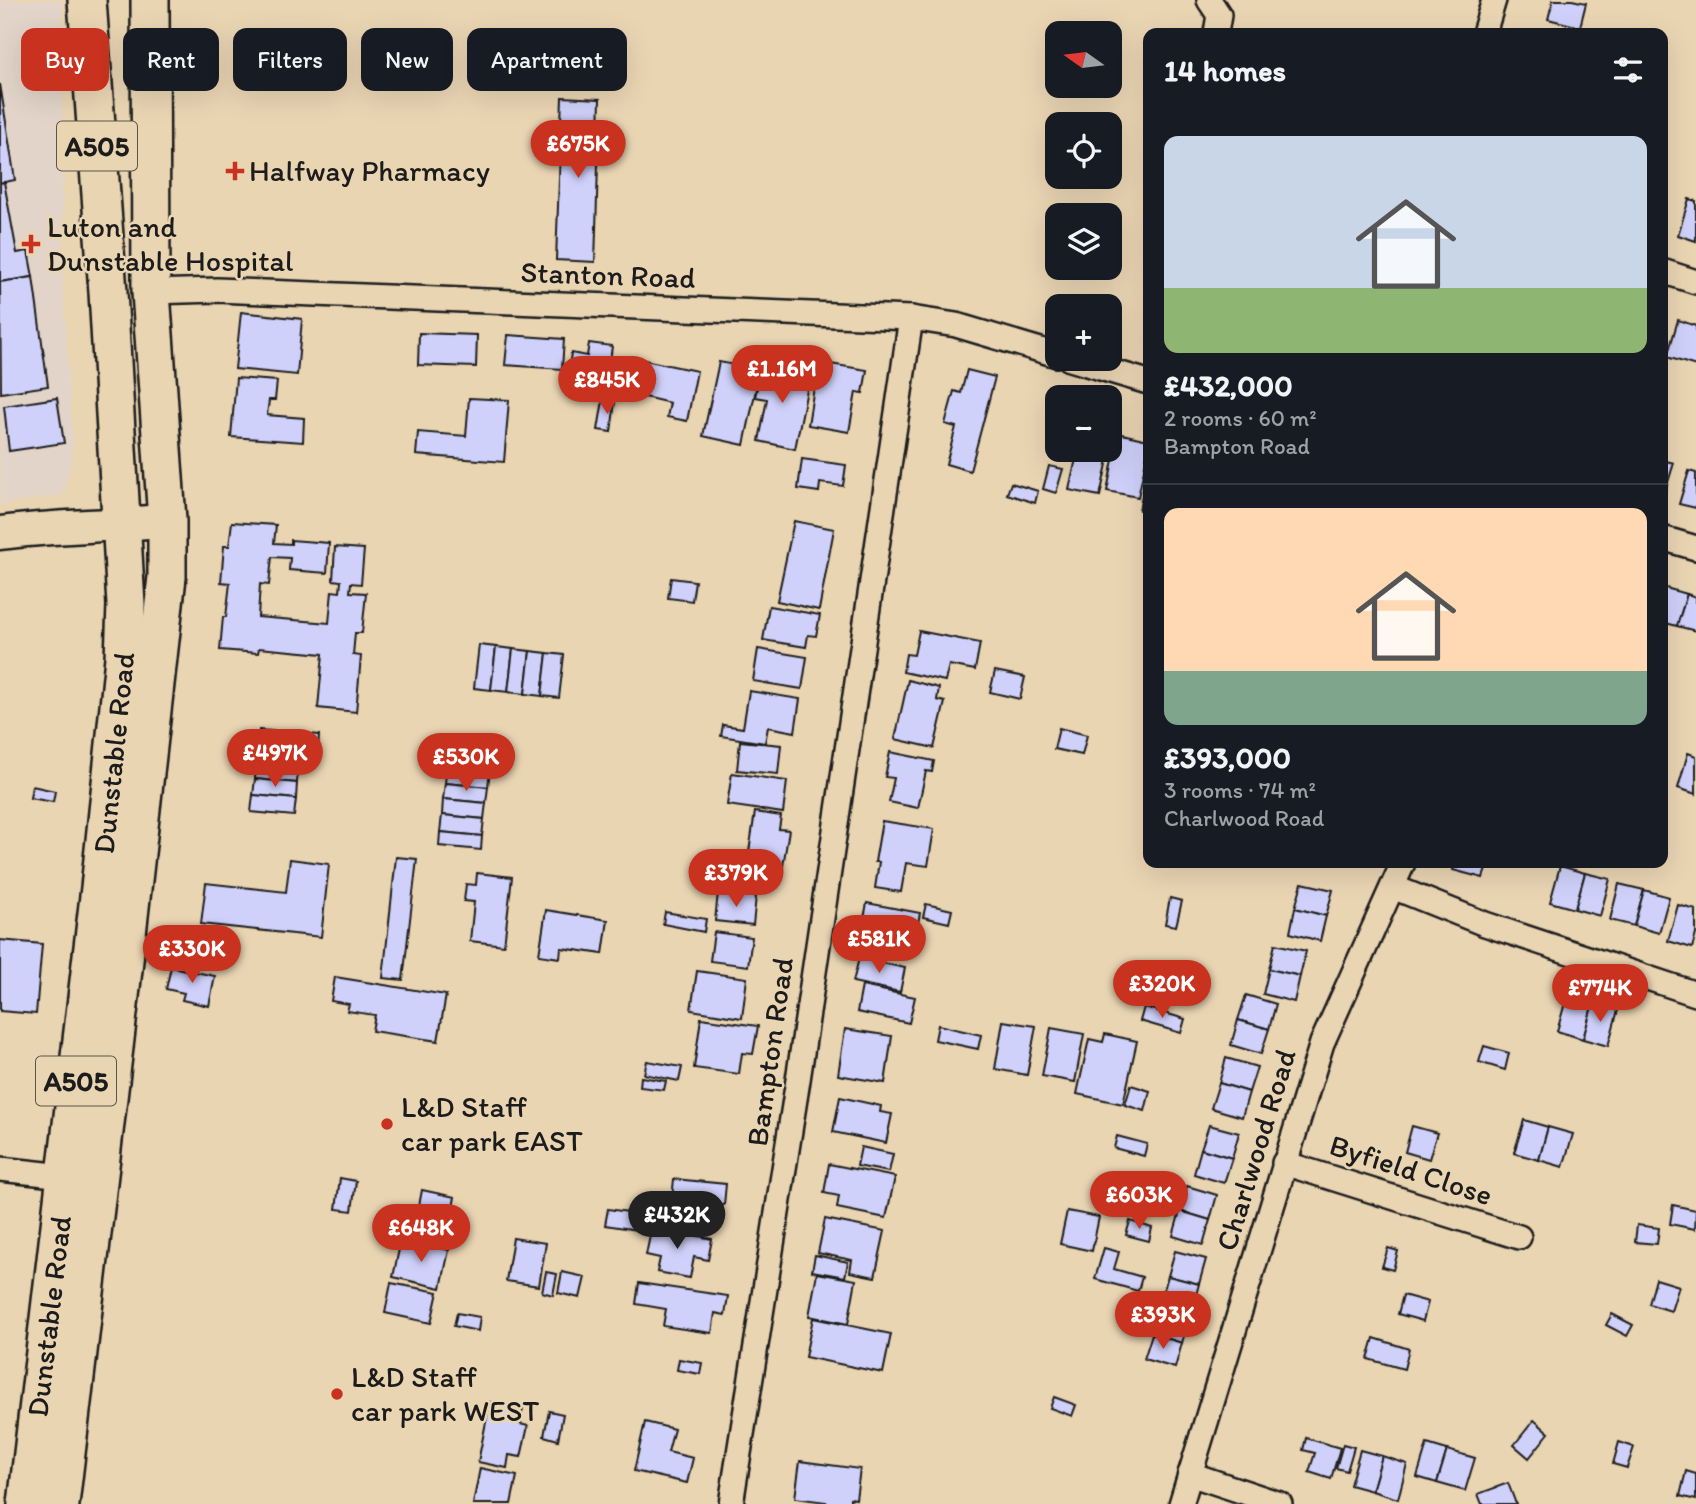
<!DOCTYPE html>
<meta charset="utf-8">
<style>
:root{--surface:#171b24;--page:#20242c;--text:#f1f3f6;--muted:#9ea1a6;--line:#363941;--accent:#c8321e}
body{margin:0;font-family:Itim,sans-serif;background:var(--page);color:var(--text);height:100vh;display:flex;flex-direction:column;font-size:26px;white-space:nowrap}
*{box-sizing:border-box;margin:0}
p{font-size:23px;color:var(--muted)}
.icon{flex:none;width:38px;height:38px;fill:none;stroke:currentColor;stroke-width:2;stroke-linecap:round;stroke-linejoin:round}
.map{position:relative;flex:1;overflow:hidden}
.drawer{position:absolute;left:1143px;top:28px;width:525px;height:840px;display:flex;flex-direction:column;background:var(--surface);border-radius:14px;box-shadow:0 7px 28px #0002}
.drawer>*{flex:none}
.hud{position:absolute;left:21px;top:28px;width:665px;height:63px;display:flex;gap:14px}
.needle{width:46px;rotate:284deg}
.buttons{position:absolute;left:1045px;top:21px;display:grid;gap:14px}
.buttons a{display:grid;place-items:center;width:77px;height:77px;border-radius:14px;background:var(--surface);box-shadow:0 7px 28px #0002;font-size:35px}
.price{position:absolute;translate:-50% -60px;padding:0 16px;border-radius:24px;background:var(--accent);color:#fff;font-size:23px;line-height:46px;filter:drop-shadow(0 2px 4px #0008)}
.price::after{content:'';position:absolute;left:50%;top:42px;width:21px;height:16px;margin-left:-10px;background:inherit;clip-path:polygon(0 0,100% 0,50% 100%)}
.price.selected{background:#222;color:#fff}
ul{padding:0;list-style:none}
li{display:grid;align-content:center;gap:14px;height:371px;padding:0 21px}
li+li{border-top:2px solid var(--line)}
li span{display:grid;place-items:center;height:217px;border-radius:14px;color:#555}
li>.icon{margin-inline-start:auto}
span .icon{width:126px;height:126px;fill:#fffc;stroke-width:1}
li b{font-size:30px}
h2{display:flex;justify-content:space-between;align-items:center;height:84px;padding:0 21px;font-size:30px}
.chip{padding:0 24px;border-radius:14px;background:var(--surface);box-shadow:0 7px 28px #0002;font-size:24px;line-height:63px}
.chip.selected{background:var(--accent);color:#fff}
.map>svg:first-child{display:block}
.built{fill:#e2d4c8}
.building{fill:#cfd1fa;stroke:#1c1c1c;stroke-width:2}
.lines{fill:none;stroke-linecap:round;stroke-linejoin:round}
.street-casing{stroke:#1c1c1c;stroke-width:28}
.secondary-casing{stroke:#1c1c1c;stroke-width:37}
.primary-casing{stroke:#1c1c1c;stroke-width:42}
.street{stroke:#ead5b3;stroke-width:23}
.secondary{stroke:#ead5b3;stroke-width:32}
.primary{stroke:#ead5b3;stroke-width:37}
.poi-dot{fill:#c8321e;stroke:#ead5b3;stroke-width:2.5}
.labels{text-anchor:middle;stroke-width:5;stroke-linejoin:round;paint-order:stroke}
.shield{fill:#ead5b3;stroke:#5a5449;stroke-width:2}
.shield-label{font-size:28px;font-weight:bold;fill:#1c1c1c}
.poi-label{font-size:30px;fill:#1c1c1c;stroke:#ead5b3;text-anchor:start}
.street-label{font-size:30px;fill:#1c1c1c;stroke:#ead5b3}
</style>
<div class="map">
<svg width="1696" height="1504" viewBox="0 0 1696 1504">
<rect width="100%" height="100%" fill="#ead5b3"/>
<filter id="ink" filterUnits="userSpaceOnUse"><feTurbulence type="fractalNoise" baseFrequency=".0143" numOctaves="2"/><feDisplacementMap in="SourceGraphic" scale="14" xChannelSelector="R" yChannelSelector="G"/><feConvolveMatrix kernelMatrix="1 2 1 2 8 2 1 2 1" color-interpolation-filters="sRGB"/></filter>
<g filter="url(#ink)">
<polygon class="built" points="0,0 62,0 63,290 73,447 69,475 61,495 0,505"/>
<g class="building">
<polygon points="1553,0 1572,0 1586,3 1580,27 1548,19"/>
<polygon points="0,84 15,180 0,183"/>
<polygon points="562,97 600,99 595,262 556,260"/>
<polygon points="4,182 17,253 28,251 33,277 0,282 0,183"/>
<polygon points="1689,199 1696,201 1696,241 1678,235"/>
<polygon points="33,277 48,386 1,393 0,282"/>
<polygon points="241,312 302,319 297,375 235,369"/>
<polygon points="1678,320 1696,326 1696,366 1667,357"/>
<polygon points="419,333 477,335 476,367 418,365"/>
<polygon points="508,335 564,339 562,369 505,365"/>
<polygon points="589,343 612,346 606,393 566,387 571,353 587,356"/>
<polygon points="630,357 697,371 687,421 667,417 670,403 623,392"/>
<polygon points="719,362 735,365 734,370 759,375 744,445 703,436"/>
<polygon points="818,362 867,370 863,393 856,392 849,432 808,425"/>
<polygon points="762,365 810,375 795,449 759,441 767,399 755,397"/>
<polygon points="967,370 995,377 970,471 946,464 956,427 945,424 954,391 961,393"/>
<polygon points="236,378 277,381 275,400 269,400 267,415 304,418 303,442 231,437"/>
<polygon points="57,398 64,443 9,451 4,406"/>
<polygon points="469,398 509,400 504,462 416,455 418,432 466,436"/>
<polygon points="603,400 615,402 611,432 598,430"/>
<polygon points="1110,431 1114,432 1100,496 1069,490 1078,450 1110,450"/>
<polygon points="1118,433 1148,440 1148,451 1138,497 1107,491"/>
<polygon points="802,459 846,465 843,486 820,483 819,492 798,489"/>
<polygon points="1662,460 1674,463 1663,498 1662,498"/>
<polygon points="1148,465 1148,512 1139,510"/>
<polygon points="1049,466 1063,469 1056,493 1043,489"/>
<polygon points="1689,471 1696,473 1696,508 1679,504"/>
<polygon points="1011,483 1038,491 1035,503 1007,494"/>
<polygon points="794,521 834,529 819,610 777,601"/>
<polygon points="232,522 276,525 274,543 291,544 291,540 329,543 327,573 289,570 290,558 272,557 269,585 260,584 258,617 329,623 332,591 340,592 341,581 333,580 335,547 364,549 361,584 351,583 350,592 366,593 362,633 355,633 353,655 361,656 356,712 318,708 323,654 259,648 258,653 220,650 223,617 226,617 230,583 221,582 224,546 229,546"/>
<polygon points="671,578 695,581 692,601 668,598"/>
<polygon points="1662,587 1687,594 1677,626 1662,622"/>
<polygon points="1687,594 1696,597 1696,631 1677,626"/>
<polygon points="769,606 820,615 816,636 808,635 806,647 763,640"/>
<polygon points="919,631 980,643 975,670 949,665 945,681 903,672 906,654 914,655"/>
<polygon points="479,645 496,647 491,690 474,688"/>
<polygon points="496,647 513,649 508,692 491,690"/>
<polygon points="513,649 530,651 525,694 508,692"/>
<polygon points="758,649 807,657 802,689 753,681"/>
<polygon points="530,651 547,653 542,696 525,694"/>
<polygon points="547,653 564,655 559,698 542,696"/>
<polygon points="995,671 1025,677 1020,699 990,692"/>
<polygon points="908,680 939,688 937,700 945,702 934,748 895,739"/>
<polygon points="749,691 800,699 795,732 768,727 765,743 721,736 723,725 743,728"/>
<polygon points="1059,728 1087,735 1082,755 1054,749"/>
<polygon points="259,730 319,735 318,751 300,749 300,752 258,748"/>
<polygon points="740,741 781,745 778,774 737,770"/>
<polygon points="258,748 300,752 298,769 256,766"/>
<polygon points="449,749 491,753 490,770 447,766"/>
<polygon points="890,752 934,761 932,772 926,771 918,808 889,802 894,778 885,777"/>
<polygon points="1688,753 1696,756 1696,794 1678,788"/>
<polygon points="256,766 298,769 297,783 255,779"/>
<polygon points="447,766 490,770 488,787 445,783"/>
<polygon points="732,773 787,781 783,813 727,805"/>
<polygon points="255,779 297,783 296,799 253,795"/>
<polygon points="445,783 488,787 486,803 443,799"/>
<polygon points="32,786 55,791 53,802 30,798"/>
<polygon points="253,795 296,799 294,816 251,812"/>
<polygon points="443,799 486,803 484,819 442,815"/>
<polygon points="755,812 781,816 779,829 789,830 781,878 746,872"/>
<polygon points="442,815 484,819 482,836 440,832"/>
<polygon points="882,821 934,829 928,866 906,863 901,892 875,888 879,862 875,862"/>
<polygon points="440,832 482,836 481,850 439,846"/>
<polygon points="396,857 417,859 403,980 383,978"/>
<polygon points="290,859 329,864 321,937 201,924 206,883 286,892"/>
<polygon points="1455,863 1488,863 1483,878 1453,870"/>
<polygon points="1560,866 1585,873 1575,909 1550,902"/>
<polygon points="477,873 512,877 504,945 470,941 474,902 464,901 466,884 476,885"/>
<polygon points="1585,873 1610,879 1600,916 1575,909"/>
<polygon points="1302,883 1333,890 1326,916 1295,908"/>
<polygon points="1619,884 1644,890 1634,926 1610,920"/>
<polygon points="1644,890 1669,897 1659,933 1634,926"/>
<polygon points="718,892 756,896 753,925 715,921"/>
<polygon points="1170,898 1182,901 1176,926 1165,924"/>
<polygon points="867,903 920,913 913,949 860,939"/>
<polygon points="926,904 952,910 949,923 923,917"/>
<polygon points="1678,905 1696,910 1696,934 1692,948 1668,941"/>
<polygon points="1295,908 1326,916 1320,941 1290,933"/>
<polygon points="546,910 608,920 603,954 561,948 560,958 539,955"/>
<polygon points="665,912 706,919 704,932 663,924"/>
<polygon points="714,932 752,937 748,966 710,961"/>
<polygon points="0,940 42,944 36,1014 0,1011"/>
<polygon points="1275,944 1306,951 1300,976 1269,969"/>
<polygon points="859,958 905,968 900,992 853,982"/>
<polygon points="171,967 215,976 209,1006 182,1000 184,993 166,989"/>
<polygon points="1269,969 1300,976 1294,1002 1263,994"/>
<polygon points="697,971 747,978 742,1018 691,1010"/>
<polygon points="335,977 446,995 438,1041 372,1031 375,1015 347,1011 349,1004 331,1001"/>
<polygon points="862,986 915,997 909,1023 857,1012"/>
<polygon points="1246,995 1276,1004 1269,1029 1238,1020"/>
<polygon points="1567,996 1593,1003 1583,1039 1557,1031"/>
<polygon points="1593,1003 1618,1010 1608,1046 1583,1039"/>
<polygon points="1144,1007 1185,1019 1181,1033 1140,1021"/>
<polygon points="701,1018 758,1026 753,1054 742,1053 739,1074 694,1068"/>
<polygon points="1238,1020 1269,1029 1261,1054 1231,1045"/>
<polygon points="1003,1021 1036,1026 1027,1075 995,1069"/>
<polygon points="938,1025 981,1035 978,1049 935,1040"/>
<polygon points="1051,1028 1084,1034 1075,1082 1042,1076"/>
<polygon points="845,1029 892,1036 885,1083 838,1075"/>
<polygon points="1105,1034 1137,1041 1123,1104 1077,1094 1089,1039 1103,1042"/>
<polygon points="1484,1046 1509,1053 1505,1070 1479,1062"/>
<polygon points="1226,1058 1257,1067 1249,1092 1219,1083"/>
<polygon points="647,1061 682,1067 679,1081 644,1074"/>
<polygon points="641,1077 666,1081 664,1090 640,1087"/>
<polygon points="1219,1083 1249,1092 1242,1117 1211,1108"/>
<polygon points="1131,1085 1150,1091 1145,1111 1125,1105"/>
<polygon points="840,1097 881,1106 880,1112 892,1114 886,1143 833,1132"/>
<polygon points="1524,1120 1548,1127 1539,1160 1514,1153"/>
<polygon points="1209,1125 1239,1133 1232,1158 1201,1149"/>
<polygon points="1412,1126 1437,1133 1429,1159 1405,1152"/>
<polygon points="1548,1127 1573,1134 1563,1167 1539,1160"/>
<polygon points="1117,1136 1147,1144 1144,1156 1114,1148"/>
<polygon points="861,1147 893,1154 889,1172 857,1166"/>
<polygon points="1201,1149 1232,1158 1224,1183 1194,1174"/>
<polygon points="829,1164 895,1177 886,1218 837,1208 839,1196 824,1193"/>
<polygon points="340,1178 356,1181 352,1211 336,1209"/>
<polygon points="674,1179 726,1184 724,1205 712,1204 710,1221 670,1218"/>
<polygon points="1187,1186 1217,1195 1210,1220 1180,1211"/>
<polygon points="422,1190 455,1197 446,1244 413,1237"/>
<polygon points="1673,1205 1696,1210 1695,1229 1670,1224"/>
<polygon points="608,1209 648,1215 645,1231 605,1225"/>
<polygon points="1067,1211 1099,1217 1092,1251 1060,1244"/>
<polygon points="1180,1211 1210,1220 1203,1245 1173,1236"/>
<polygon points="825,1219 885,1231 875,1277 850,1272 852,1260 818,1253"/>
<polygon points="1130,1221 1152,1228 1149,1241 1126,1235"/>
<polygon points="1637,1225 1659,1228 1657,1244 1635,1242"/>
<polygon points="652,1226 712,1239 708,1260 694,1257 690,1278 657,1272 660,1258 646,1255"/>
<polygon points="513,1238 546,1243 539,1286 506,1281"/>
<polygon points="401,1240 449,1250 441,1288 393,1277"/>
<polygon points="1104,1248 1119,1252 1114,1269 1142,1277 1138,1291 1095,1279"/>
<polygon points="1388,1248 1398,1251 1393,1270 1382,1267"/>
<polygon points="1175,1251 1206,1259 1199,1284 1168,1276"/>
<polygon points="815,1255 848,1262 845,1277 812,1271"/>
<polygon points="546,1272 557,1274 553,1295 542,1292"/>
<polygon points="562,1272 585,1277 580,1298 558,1293"/>
<polygon points="817,1273 856,1280 848,1324 809,1316"/>
<polygon points="1168,1276 1199,1284 1192,1309 1161,1300"/>
<polygon points="1656,1279 1679,1286 1671,1311 1649,1304"/>
<polygon points="391,1283 438,1292 431,1323 385,1313"/>
<polygon points="639,1283 728,1296 725,1315 715,1313 712,1333 663,1326 666,1309 636,1304"/>
<polygon points="1403,1295 1428,1302 1423,1321 1398,1314"/>
<polygon points="1158,1309 1189,1318 1182,1343 1152,1334"/>
<polygon points="457,1313 480,1317 478,1331 454,1326"/>
<polygon points="1612,1314 1633,1325 1627,1336 1606,1325"/>
<polygon points="813,1318 891,1334 883,1373 805,1357"/>
<polygon points="1152,1334 1182,1343 1175,1368 1144,1359"/>
<polygon points="1374,1338 1409,1349 1404,1369 1368,1359"/>
<polygon points="679,1359 702,1363 700,1374 677,1370"/>
<polygon points="1054,1397 1076,1405 1072,1416 1050,1408"/>
<polygon points="490,1402 523,1408 520,1424 528,1426 521,1457 509,1455 507,1468 478,1462"/>
<polygon points="549,1411 563,1414 558,1440 544,1436"/>
<polygon points="1534,1420 1549,1433 1529,1458 1514,1445"/>
<polygon points="645,1422 674,1429 668,1452 693,1458 687,1483 634,1471"/>
<polygon points="1306,1438 1340,1448 1331,1479 1309,1472 1315,1453 1303,1450"/>
<polygon points="1619,1442 1634,1447 1627,1468 1613,1464"/>
<polygon points="1343,1444 1354,1447 1347,1471 1336,1468"/>
<polygon points="1427,1444 1447,1450 1437,1483 1417,1477"/>
<polygon points="1360,1450 1382,1456 1372,1491 1350,1485"/>
<polygon points="1447,1450 1475,1458 1465,1491 1437,1483"/>
<polygon points="1382,1456 1407,1464 1398,1499 1372,1491"/>
<polygon points="800,1461 860,1469 856,1499 850,1498 850,1504 825,1504 826,1502 795,1498"/>
<polygon points="480,1468 517,1476 511,1504 473,1504"/>
<polygon points="1686,1471 1696,1474 1696,1500 1680,1496"/>
<polygon points="1508,1483 1516,1504 1482,1504 1478,1494"/>
</g>
<g class="lines">
<defs>
<g id="street">
<polyline points="1209,0 1219,15 1216,33"/>
<polyline points="1484,33 1494,0"/>
<polyline points="1662,271 1696,282"/>
<polyline points="151,292 217,290 911,318 956,325 1057,355"/>
<polyline points="1070,359 1148,382"/>
<polyline points="1662,538 1696,548"/>
<polyline points="1393,887 1485,924 1696,994"/>
<polyline points="1284,1163 1519,1237"/>
<polyline points="0,1169 64,1176"/>
<polyline points="1190,1474 1280,1504"/>
<polyline points="731,1504 798,1080 911,318"/>
<polyline points="1181,1504 1322,1043 1403,863"/>
</g>
<path id="secondary" d="M0 533C56 525 112 527 167 520"/>
<g id="primary">
<path id="s1" d="M27 1504 100 888 124 658 126 605 108 292 87 0"/>
<polyline points="60,1504 119,1005 167,577 167,520 151,292 150,0"/>
</g>
</defs>
<use href="#street" class="street-casing"/>
<use href="#secondary" class="secondary-casing"/>
<use href="#primary" class="primary-casing"/>
<use href="#street" class="street"/>
<use href="#secondary" class="secondary"/>
<use href="#primary" class="primary"/>
</g>
</g>
<g class="poi-dot">
<path d="M231.5 160.5h7v7h7v7h-7v7h-7v-7h-7v-7h7z"/>
<path d="M27.5 233.5h7v7h7v7h-7v7h-7v-7h-7v-7h7z"/>
<circle cx="387" cy="1124" r="7"/>
<circle cx="337" cy="1394" r="7"/>
</g>
<g class="labels">
<g class="shield">
<rect x="57" y="121.5" width="80" height="49" rx="5"/>
<rect x="36" y="1056.5" width="80" height="49" rx="5"/>
</g>
<g class="shield-label">
<text x="97" y="156">A505</text>
<text x="76" y="1091">A505</text>
</g>
<g class="poi-label">
<text x="249" y="181">Halfway Pharmacy</text>
<text x="47" y="237">Luton and<tspan x="47" dy="34">Dunstable Hospital</tspan></text>
<text x="401" y="1117">L&amp;D Staff<tspan x="401" dy="34">car park EAST</tspan></text>
<text x="351" y="1387">L&amp;D Staff<tspan x="351" dy="34">car park WEST</tspan></text>
</g>
<g class="street-label">
<text transform="translate(608 275) rotate(2)" y="10">Stanton Road</text>
<text dy="10" stroke="none"><textPath href="#s1" startOffset="756">Dunstable Road</textPath></text>
<text transform="translate(770 1052) rotate(-82)" y="10">Bampton Road</text>
<text transform="translate(1256 1150) rotate(-73)" y="10">Charlwood Road</text>
<text transform="translate(1411 1170) rotate(18)" y="10">Byfield Close</text>
<text dy="10" stroke="none"><textPath href="#s1" startOffset="189">Dunstable Road</textPath></text>
</g>
</g>
</svg>
<div class="buttons">
<a><svg class="needle" viewBox="-14 -14 28 28"><path d="M0-13l5 13h-10z" fill="#e53935"/><path d="M0 13l5-13h-10z" fill="#9ea1a6"/></svg></a>
<a><svg class="icon" aria-label="locate" viewBox="0 0 24 24"><circle cx="12" cy="12" r="6"/><path d="M12 2v4M12 18v4M2 12h4M18 12h4"/></svg></a>
<a><svg class="icon" aria-label="layers" viewBox="0 0 24 24"><path d="M12 4l9 5-9 5-9-5zM3 14l9 5 9-5"/></svg></a>
<a>+</a>
<a>−</a>
</div>
<b class="price" style="left:578px;top:180px">£675K</b>
<b class="price" style="left:782px;top:405px">£1.16M</b>
<b class="price" style="left:607px;top:416px">£845K</b>
<b class="price" style="left:275px;top:789px">£497K</b>
<b class="price" style="left:466px;top:793px">£530K</b>
<b class="price" style="left:736px;top:909px">£379K</b>
<b class="price" style="left:879px;top:975px">£581K</b>
<b class="price" style="left:192px;top:985px">£330K</b>
<b class="price" style="left:1162px;top:1020px">£320K</b>
<b class="price" style="left:1600px;top:1024px">£774K</b>
<b class="price" style="left:1139px;top:1231px">£603K</b>
<b class="price selected" style="left:677px;top:1251px">£432K</b>
<b class="price" style="left:421px;top:1264px">£648K</b>
<b class="price" style="left:1163px;top:1351px">£393K</b>
<div class="hud">
<a class="chip selected">Buy</a>
<a class="chip">Rent</a>
<a class="chip">Filters</a>
<a class="chip">New</a>
<a class="chip">Apartment</a>
</div>
<section class="drawer">
<h2>14 homes<svg class="icon" aria-label="filters" viewBox="0 0 24 24"><path d="M4 7h16M4 17h16"/><circle cx="9" cy="7" r="2"/><circle cx="15" cy="17" r="2"/></svg></h2>
<ul>
<li><span style="background:linear-gradient(#c9d6e8 70%,#8fb573 0)"><svg class="icon" aria-label="home" viewBox="0 0 24 24"><path d="M3 11l9-7 9 7M6 9v11h12V9"/></svg></span><div><b>£432,000</b><p>2 rooms · 60 m²</p><p>Bampton Road</p></div></li>
<li><span style="background:linear-gradient(#ffd9b3 75%,#7fa58c 0)"><svg class="icon" aria-label="home" viewBox="0 0 24 24"><path d="M3 11l9-7 9 7M6 9v11h12V9"/></svg></span><div><b>£393,000</b><p>3 rooms · 74 m²</p><p>Charlwood Road</p></div></li>
</ul>
</section>
</div>
